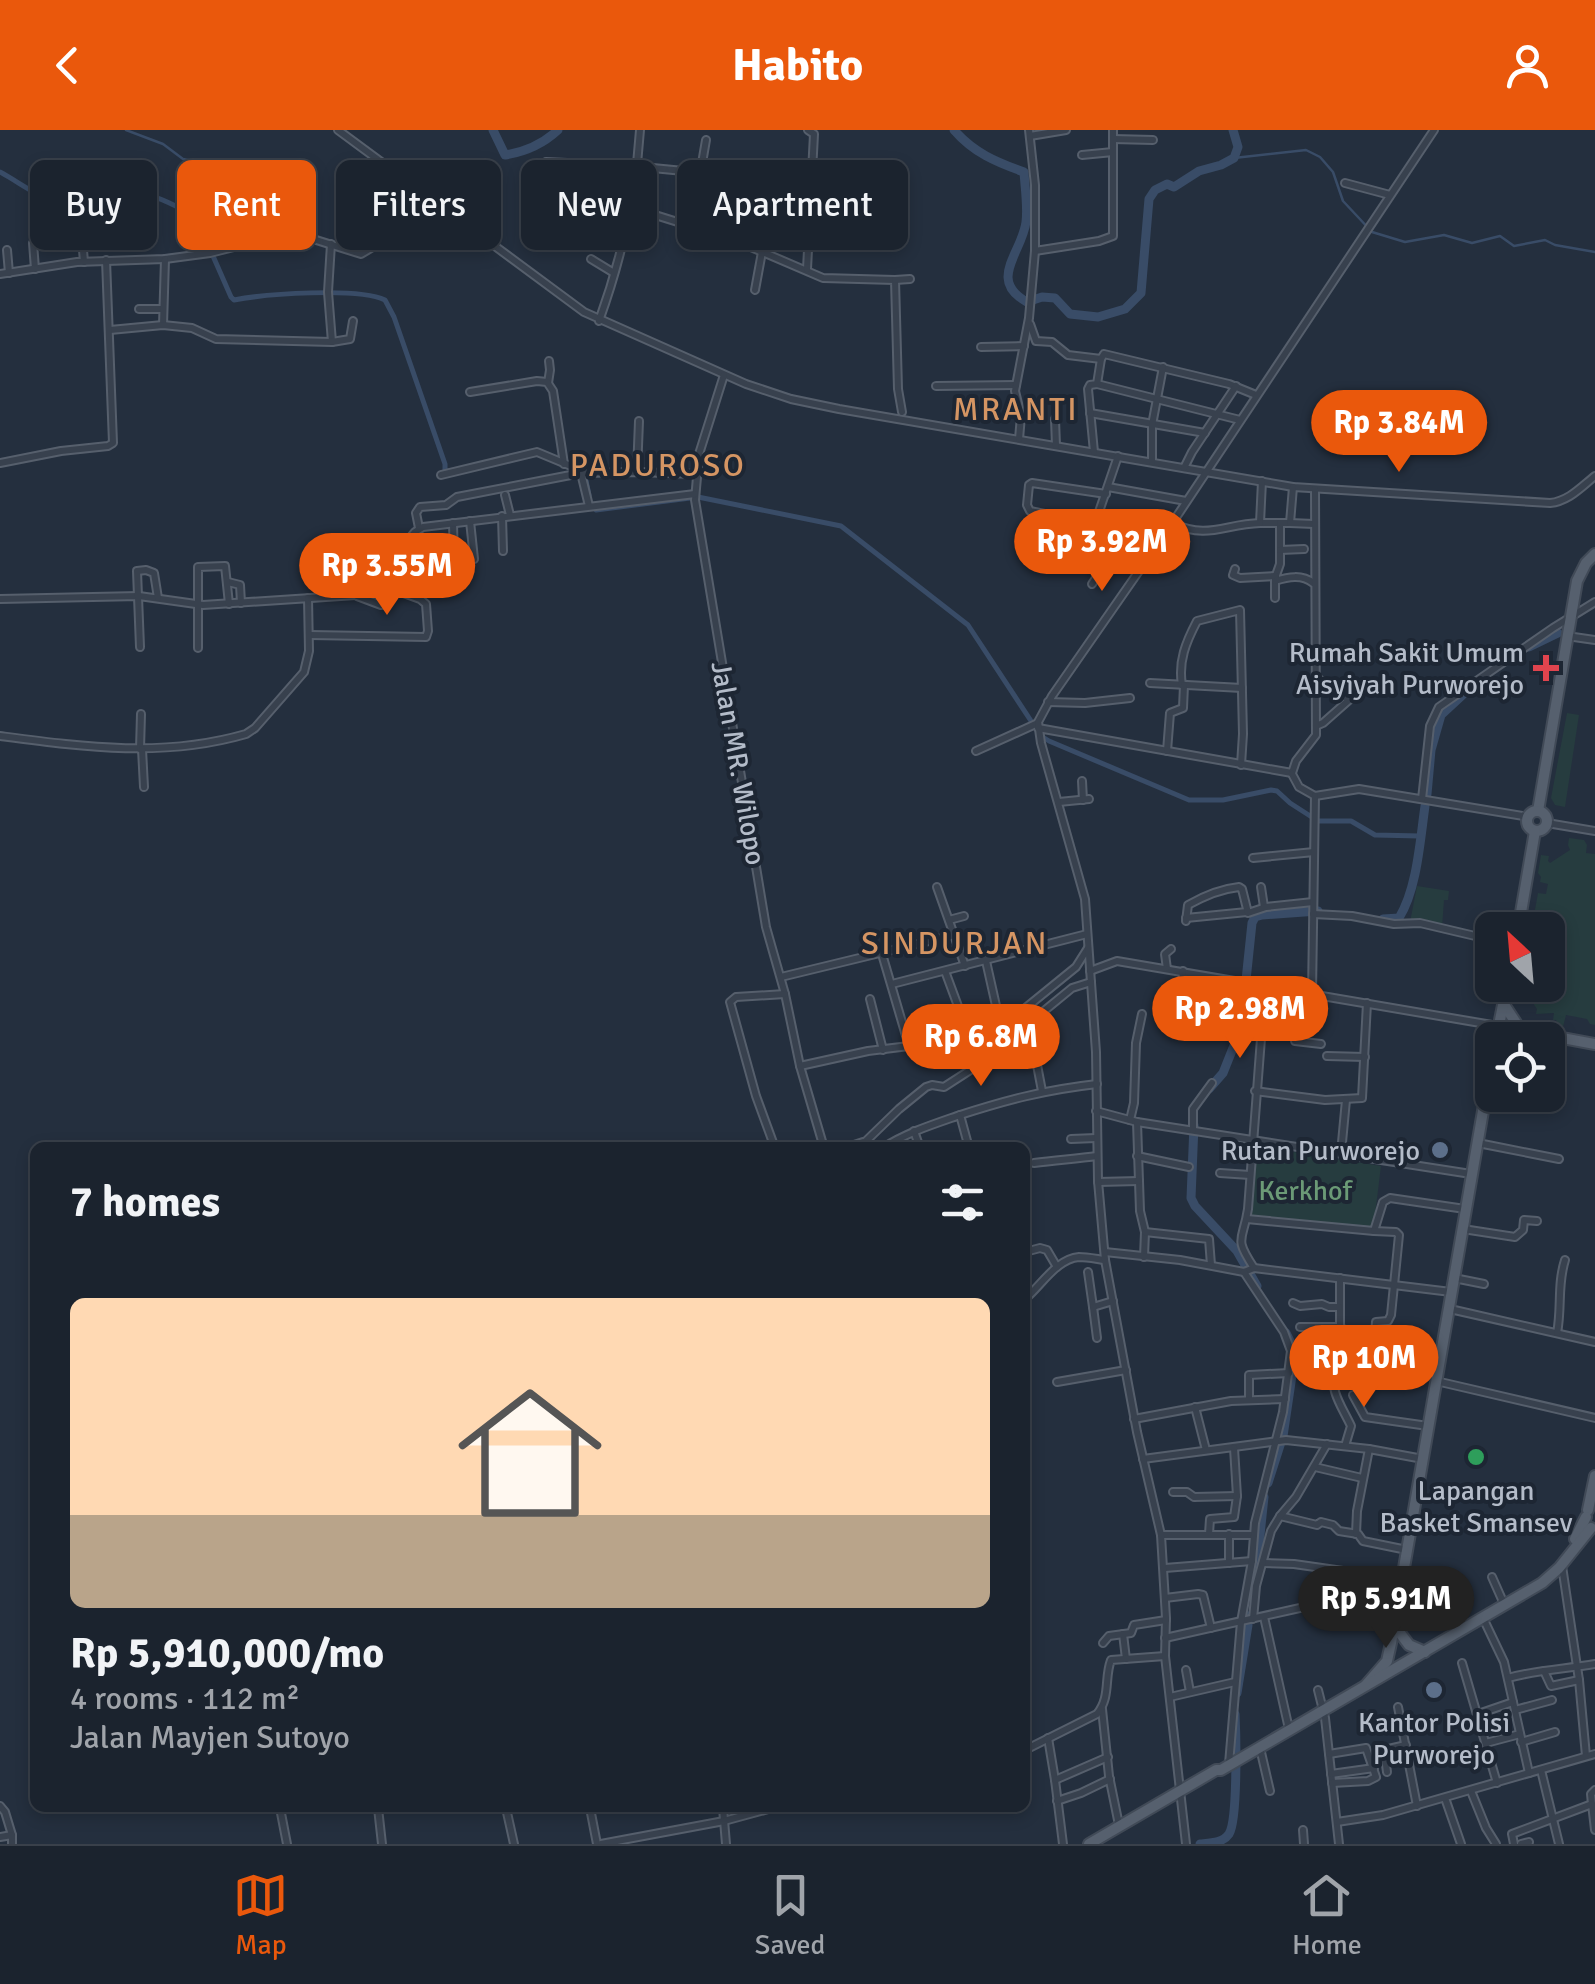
<!DOCTYPE html>
<meta charset="utf-8">
<style>
:root{--surface:#1b232e;--page:#242b36;--text:#f1f3f6;--muted:#a0a4aa;--line:#39404a;--accent:#ea580c}
body{margin:0;font-family:Signika,sans-serif;background:var(--page);color:var(--text);height:100vh;display:flex;flex-direction:column;font-size:38px;white-space:nowrap}
*{box-sizing:border-box;margin:0}
p{font-size:32px;color:var(--muted)}
.icon{flex:none;width:55px;height:55px;fill:none;stroke:currentColor;stroke-width:2;stroke-linecap:round;stroke-linejoin:round}
.map{position:relative;flex:1;overflow:hidden}
.panel{position:absolute;left:30px;top:1012px;width:1000px;height:670px;display:flex;flex-direction:column;background:var(--surface);border-radius:15px;box-shadow:0 5px 15px #0003,0 0 0 2px var(--line)}
.panel>*{flex:none}
.guide{position:absolute;left:30px;top:30px;width:1000px;height:90px;display:flex;gap:20px}
.needle{width:65px;rotate:334deg}
.controls{position:absolute;left:1475px;top:782px;display:grid;gap:20px}
.controls a{display:grid;place-items:center;width:90px;height:90px;border-radius:15px;background:var(--surface);box-shadow:0 5px 15px #0003,0 0 0 2px var(--line);font-size:50px}
.price{position:absolute;translate:-50% -85px;padding:0 22px;border-radius:35px;background:var(--accent);color:#fff;font-size:32px;line-height:65px;filter:drop-shadow(0 2px 5px #0008)}
.price::after{content:'';position:absolute;left:50%;top:60px;width:30px;height:22px;margin-left:-15px;background:inherit;clip-path:polygon(0 0,100% 0,50% 100%)}
.price.current{background:#222;color:#fff}
ul{padding:0;list-style:none}
li{display:grid;align-content:center;gap:20px;height:530px;padding:0 40px}
li span{display:grid;place-items:center;height:310px;border-radius:15px;color:#555}
li>.icon{margin-inline-start:auto}
span .icon{width:180px;height:180px;fill:#fffc;stroke-width:1}
li b{font-size:42px}
h2{display:flex;justify-content:space-between;align-items:center;height:120px;padding:0 40px;font-size:42px}
.chip{padding:0 35px;border-radius:15px;background:var(--surface);box-shadow:0 5px 15px #0003,0 0 0 2px var(--line);font-size:35px;line-height:90px}
.chip.current{background:var(--accent);color:#fff}
header{display:flex;justify-content:space-between;align-items:center;height:130px;padding:0 40px;background:var(--accent);color:#fff;font-size:45px;font-weight:700}
.tab-bar{display:flex;justify-content:space-around;align-items:center;height:140px;border-top:2px solid var(--line);background:var(--surface);font-size:28px;color:var(--muted)}
.tab-bar a{display:grid;justify-items:center;gap:5px}
.tab-bar .current{color:var(--accent)}
.map>svg:first-child{display:block}
.green{fill:#263c3f}
.lines{fill:none;stroke-linecap:round;stroke-linejoin:round}
.stream{stroke:#394c67;stroke-width:2.5}
.canal{stroke:#394c67;stroke-width:5}
.river{stroke:#394c67;stroke-width:9}
.minor-casing{stroke:#565f6c;stroke-width:10}
.major-casing{stroke:#414a57;stroke-width:14}
.minor{stroke:#38414e;stroke-width:6}
.major{stroke:#56606e;stroke-width:10}
.health-dot{fill:#e0444e;stroke:#1d2633;stroke-width:4}
.service-dot{fill:#5c6f8a;stroke:#1d2633;stroke-width:4}
.leisure-dot{fill:#2e9e5b;stroke:#1d2633;stroke-width:4}
.labels{text-anchor:middle;stroke-width:8;stroke-linejoin:round;paint-order:stroke}
.poi-label{font-size:28px;fill:#b4bcc9;stroke:#1d2633;text-anchor:end}
.street-label{font-size:28px;fill:#b4bcc9;stroke:#1d2633}
.park-label{font-size:28px;fill:#6b9a76;stroke:#1d2633}
.quarter-label{font-size:32px;letter-spacing:2.5px;fill:#d59563;stroke:#1d2633}
</style>
<header><svg class="icon" aria-label="back" viewBox="0 0 24 24"><path d="M15 5l-7 7 7 7"/></svg>Habito<svg class="icon" aria-label="person" viewBox="0 0 24 24"><circle cx="12" cy="8" r="4"/><path d="M4 21q1-7 8-7t8 7"/></svg></header>
<div class="map">
<svg width="1595" height="1714" viewBox="0 0 1595 1714">
<rect width="100%" height="100%" fill="#242f3e"/>
<g class="green">
<polygon points="1567,583 1579,585 1565,677 1555,675 1551,668"/>
<polygon points="1569,708 1584,710 1587,715 1586,723 1595,724 1595,895 1590,894 1587,889 1566,885 1563,897 1559,896 1556,890 1553,890 1554,883 1536,884 1537,879 1527,864 1524,864 1526,855 1548,855 1548,800 1540,800 1541,793 1533,791 1538,763 1546,764 1548,754 1540,752 1541,747 1538,743 1541,725 1549,726 1548,731 1550,733 1570,720 1568,715"/>
<polygon points="1417,756 1449,761 1448,770 1444,770 1442,798 1410,792"/>
<polygon points="1250,1015 1381,1036 1373,1101 1243,1091"/>
</g>
<g class="lines">
<g class="stream">
<polyline points="126,0 163,14 183,29 198,32 221,30 256,46 259,54 255,69 236,70 221,91 206,96"/>
<polyline points="1234,28 1306,20 1320,27 1333,42 1343,71 1372,102 1405,112 1444,105 1472,113 1500,106 1514,116 1545,110 1555,115 1595,122"/>
</g>
<g class="canal">
<path d="M0 42C17 51 68 86 85 85 97 83 110 72 121 67 148 56 178 78 203 90L207 99 213 126 231 167 234 170C265 164 358 157 385 170L394 187 445 334V341H450"/>
<polyline points="584,341 589,365"/>
<polyline points="592,375 596,380 698,367 841,396 968,495 1035,597"/>
<polyline points="1041,606 1049,611 1189,670 1223,670 1271,660 1277,661 1290,673 1318,691 1351,691 1375,705 1420,706"/>
</g>
<g class="river">
<path d="M493 0 505 25C525 22 544 13 558 0"/>
<path d="M954 0C974 23 996 32 1024 42 1025 58 1028 77 1026 92 1022 123 987 150 1027 172L1042 167 1055 168 1070 184 1098 187 1125 179 1141 163 1149 69 1155 60 1167 54 1174 57 1199 41 1221 35 1234 28 1238 17 1233 0"/>
<polyline points="1529,517 1558,503"/>
<polyline points="1427,664 1431,620 1441,585 1468,560"/>
<path d="M1383 789 1399 788C1417 759 1420 711 1425 676"/>
<polyline points="1209,959 1223,943 1241,898 1252,793 1255,787 1262,785 1318,781"/>
<polyline points="1194,995 1191,1068 1195,1076 1237,1121 1257,1156"/>
<polyline points="1268,1353 1283,1306 1294,1232 1293,1217 1286,1203"/>
<polyline points="1249,1455 1258,1424 1264,1367"/>
<polyline points="1237,1563 1248,1495 1246,1485"/>
<path d="M1200 1714C1210 1713 1223 1713 1229 1704 1238 1690 1236 1604 1235 1584"/>
</g>
<defs>
<g id="minor">
<path d="M338 0 584 182 746 254 791 269 839 279 1293 357 1550 373C1569 371 1581 357 1595 346"/>
<polyline points="1030,6 1066,0"/>
<polyline points="1113,9 1153,10"/>
<polyline points="1082,25 1113,22"/>
<polyline points="546,32 632,36 694,42 706,39 812,53"/>
<polyline points="701,39 706,10"/>
<polyline points="1345,53 1390,65"/>
<polyline points="630,81 652,84 732,109 823,148 895,150 898,259 902,282"/>
<polyline points="81,96 84,132"/>
<polyline points="715,104 722,50"/>
<polyline points="33,113 35,139"/>
<polyline points="331,114 328,162 332,212"/>
<polyline points="7,120 9,143"/>
<polyline points="1035,121 1099,111 1113,106 1113,0"/>
<polyline points="591,129 614,143"/>
<polyline points="807,139 814,4 808,0"/>
<polyline points="0,144 77,132 165,129 210,123 265,109 292,107 313,109 361,124 371,118 399,46"/>
<polyline points="895,150 910,149"/>
<polyline points="755,160 762,122"/>
<polyline points="139,179 163,179"/>
<path d="M599 191C621 130 636 65 640 0"/>
<polyline points="1030,194 1036,211 1052,212 1068,225 1101,229"/>
<polyline points="163,195 165,129"/>
<polyline points="110,200 163,195 192,198 216,209 332,212 350,209 353,191"/>
<polyline points="981,217 1024,216"/>
<polyline points="724,245 699,324 695,370 766,797 785,864 800,936 824,1018"/>
<polyline points="548,253 550,240 549,231"/>
<polyline points="1097,254 1240,290"/>
<polyline points="936,256 1016,255"/>
<polyline points="470,262 537,251 547,252 553,261 564,334"/>
<polyline points="1090,283 1205,303"/>
<polyline points="1055,289 1056,316"/>
<polyline points="1019,309 1021,286 1015,261 1029,188 1035,121 1035,55 1029,0"/>
<polyline points="1094,322 1088,259 1090,255 1097,254 1101,229 1104,224 1229,254 1256,265"/>
<polyline points="1118,326 1090,408 1096,411 1098,420 1147,430"/>
<polyline points="1152,332 1152,295 1163,237"/>
<polyline points="0,333 61,321 108,316 113,313 106,130"/>
<polyline points="1184,338 1192,322 1236,256"/>
<polyline points="637,342 639,291"/>
<polyline points="441,345 537,322 578,339 581,343 637,342 696,344"/>
<polyline points="1262,351 1260,393 1280,393 1280,434 1275,448 1275,468"/>
<polyline points="1108,357 1186,371"/>
<polyline points="505,365 510,385"/>
<polyline points="502,386 503,421"/>
<polyline points="1097,388 1166,401"/>
<polyline points="470,391 474,429"/>
<polyline points="453,393 454,431"/>
<path d="M1172 393C1208 410 1224 394 1260 393"/>
<polyline points="1280,393 1290,393 1293,357"/>
<polyline points="1290,393 1314,394"/>
<polyline points="1094,394 1030,381 1027,375 1029,355 1032,353 1106,364"/>
<polyline points="419,398 416,383 420,377 446,375 457,367 581,343 589,376"/>
<polyline points="1280,420 1304,419"/>
<polyline points="347,422 382,442"/>
<polyline points="1235,439 1233,445 1240,448 1276,446"/>
<path d="M1275 451C1288 447 1302 444 1313 453"/>
<polyline points="228,452 240,455 241,473"/>
<polyline points="1092,454 1113,423"/>
<polyline points="357,466 381,475 389,472 397,459"/>
<polyline points="0,469 139,466 203,475 356,465 366,460 415,402 423,397 695,364"/>
<polyline points="310,505 426,507 428,501 426,474 420,469 398,461 381,443"/>
<polyline points="1567,506 1595,510"/>
<polyline points="140,517 137,441 146,440 154,443 158,468"/>
<polyline points="198,518 198,437 225,436 229,474"/>
<polyline points="1150,553 1242,558"/>
<path d="M1182 555C1178 531 1186 512 1197 491L1240 480 1243 604 1241 635"/>
<polyline points="1048,572 1085,573 1130,568"/>
<polyline points="1316,596 1323,593 1349,570 1316,547"/>
<polyline points="1038,598 1292,643"/>
<path d="M0 606C84 617 163 628 246 604L255 598 304 542 309 521 308 468"/>
<polyline points="140,619 141,584"/>
<polyline points="142,619 144,657"/>
<polyline points="976,621 1038,593"/>
<polyline points="1167,621 1170,583 1183,578 1184,555"/>
<polyline points="1292,643 1296,631 1316,605 1315,359"/>
<polyline points="1292,644 1299,657 1315,666"/>
<polyline points="1082,651 1083,670"/>
<polyline points="1315,666 1359,659 1529,687"/>
<polyline points="1422,669 1430,596 1439,577 1553,498 1595,472"/>
<polyline points="1059,672 1089,669"/>
<polyline points="1547,693 1595,701"/>
<polyline points="1253,728 1314,722"/>
<polyline points="937,757 965,836"/>
<polyline points="1261,757 1264,777"/>
<polyline points="1313,784 1352,786 1394,794 1420,793 1492,810"/>
<polyline points="1186,788 1247,782"/>
<polyline points="949,790 964,786"/>
<path d="M1186 791 1188 775C1204 766 1220 759 1239 757L1242 759 1248 783 1266 777 1313 772"/>
<polyline points="882,824 909,916"/>
<polyline points="986,831 1001,898"/>
<polyline points="1167,839 1165,824 1171,819"/>
<polyline points="945,841 965,895 966,905"/>
<polyline points="1090,841 1117,831 1498,896"/>
<polyline points="781,847 954,805"/>
<polyline points="892,854 1087,804"/>
<polyline points="1300,861 1295,911 1321,914"/>
<polyline points="1312,863 1315,666"/>
<polyline points="870,869 883,920"/>
<polyline points="1167,889 1177,889 1180,886 1183,841"/>
<polyline points="1032,909 1042,961"/>
<polyline points="972,922 989,905 1001,898 1076,837 1088,818"/>
<polyline points="1327,926 1365,927"/>
<polyline points="800,936 868,921 909,916 935,909 966,905 989,905"/>
<polyline points="1255,961 1325,970 1362,968 1367,873"/>
<polyline points="1096,981 1137,992 1471,1044"/>
<polyline points="960,985 969,1018"/>
<polyline points="1130,990 1134,973 1136,913 1142,884"/>
<polyline points="1137,992 1140,1081 1145,1102 1144,1127"/>
<polyline points="1193,1000 1193,979 1212,953"/>
<polyline points="914,1001 920,1018"/>
<polyline points="1071,1009 1096,1008"/>
<polyline points="865,1012 899,979 926,957 932,955 944,957 978,935 1072,858 1091,852"/>
<polyline points="1478,1013 1559,1029"/>
<polyline points="775,1018 756,966 730,872 736,867 785,864"/>
<polyline points="845,1018 863,1012 873,1018"/>
<path d="M883 1018C906 1003 931 995 957 986 1007 970 1044 960 1097 954"/>
<polyline points="1341,1023 1346,970"/>
<polyline points="1137,1026 1189,1037"/>
<path d="M1034 1033C1055 1030 1075 1029 1097 1026"/>
<polyline points="1220,1043 1250,1045"/>
<polyline points="1098,1052 1139,1051"/>
<polyline points="1247,1089 1374,1101 1383,1072 1390,1068 1465,1079"/>
<polyline points="1463,1099 1515,1107 1523,1100 1524,1090 1537,1091"/>
<polyline points="1145,1102 1209,1109 1211,1135"/>
<polyline points="1025,1122 1040,1118 1047,1120 1057,1137"/>
<polyline points="1105,1122 1180,1130 1244,1142 1254,1138 1451,1162"/>
<path d="M1254 1138C1233 1106 1243 1112 1248 1079L1265 856"/>
<polyline points="1088,1142 1093,1177 1113,1171"/>
<polyline points="1340,1148 1340,1237"/>
<polyline points="1454,1148 1484,1154"/>
<path d="M1025 1169C1041 1156 1056 1129 1079 1127 1087 1127 1097 1129 1105 1130"/>
<polyline points="1293,1173 1300,1176 1322,1174 1329,1177 1339,1177"/>
<polyline points="1093,1177 1097,1208"/>
<polyline points="1450,1179 1595,1212"/>
<polyline points="1300,1197 1341,1197"/>
<path d="M1557 1203C1562 1178 1557 1155 1565 1130"/>
<polyline points="1375,1224 1438,1234"/>
<path d="M1333 1236C1331 1264 1340 1273 1351 1296L1345 1316"/>
<path d="M1290 1237 1368 1236C1380 1226 1374 1207 1376 1192L1388 1191 1391 1185 1399 1105 1396 1102 1374 1101"/>
<polyline points="1436,1251 1595,1288"/>
<polyline points="1057,1252 1126,1240"/>
<polyline points="1353,1265 1365,1287 1428,1296"/>
<polyline points="1249,1269 1249,1245 1289,1243"/>
<polyline points="1195,1277 1206,1320"/>
<polyline points="1134,1289 1231,1271 1285,1269"/>
<polyline points="1143,1329 1286,1310 1369,1319 1423,1329"/>
<polyline points="1315,1337 1362,1348"/>
<polyline points="1173,1362 1187,1362 1194,1367 1237,1366"/>
<polyline points="1280,1386 1317,1395 1321,1392 1333,1395 1339,1401 1358,1404 1363,1411 1407,1420"/>
<polyline points="1209,1404 1210,1389 1234,1387 1237,1366 1234,1318"/>
<polyline points="1356,1404 1357,1381 1369,1319"/>
<polyline points="1161,1405 1254,1405"/>
<polyline points="1229,1433 1229,1404"/>
<polyline points="1263,1433 1294,1434 1343,1441"/>
<polyline points="1562,1436 1579,1550 1586,1626"/>
<polyline points="1165,1438 1252,1431"/>
<polyline points="1492,1447 1504,1474"/>
<polyline points="1165,1468 1198,1464 1203,1465 1211,1498"/>
<polyline points="1324,1473 1328,1439"/>
<polyline points="1264,1487 1289,1599"/>
<polyline points="1483,1488 1504,1532 1529,1643"/>
<polyline points="1253,1489 1256,1456 1271,1401 1280,1386 1296,1367 1327,1314"/>
<polyline points="1123,1504 1126,1529"/>
<polyline points="1165,1508 1345,1468 1369,1464 1399,1467"/>
<polyline points="1103,1513 1109,1506 1131,1503 1134,1495 1166,1490"/>
<polyline points="1462,1533 1497,1653"/>
<polyline points="1186,1540 1190,1562"/>
<polyline points="1544,1541 1551,1556 1579,1550"/>
<path d="M1508 1548C1536 1540 1566 1539 1595 1534"/>
<polyline points="1318,1560 1325,1588 1339,1714"/>
<polyline points="1170,1567 1235,1552"/>
<polyline points="1398,1577 1417,1676"/>
<polyline points="1102,1579 1109,1646 1119,1695"/>
<polyline points="1515,1580 1552,1570"/>
<polyline points="1478,1584 1513,1572"/>
<polyline points="1048,1608 1055,1650 1063,1714"/>
<polyline points="1521,1612 1555,1602"/>
<polyline points="1486,1613 1520,1604"/>
<polyline points="1260,1618 1270,1661"/>
<path d="M1025 1620 1097 1584C1111 1567 1104 1548 1111 1530L1165 1526"/>
<polyline points="1329,1624 1366,1618 1376,1647 1368,1651 1332,1653"/>
<polyline points="1229,1634 1241,1492 1252,1431 1255,1393 1283,1282 1291,1221 1284,1202 1244,1142"/>
<polyline points="1541,1640 1559,1714"/>
<polyline points="1387,1642 1384,1620 1406,1615"/>
<polyline points="1331,1644 1374,1638"/>
<polyline points="1055,1650 1108,1627"/>
<polyline points="1471,1661 1486,1698 1496,1714"/>
<polyline points="1445,1668 1461,1714"/>
<polyline points="1057,1671 1081,1663 1110,1649"/>
<polyline points="1592,1674 1591,1664 1595,1660"/>
<polyline points="0,1676 5,1682 12,1705"/>
<polyline points="280,1678 287,1714"/>
<polyline points="378,1678 382,1714"/>
<polyline points="506,1678 514,1714"/>
<polyline points="590,1678 597,1714"/>
<polyline points="723,1678 726,1714"/>
<polyline points="1337,1692 1383,1685 1595,1624"/>
<polyline points="1303,1700 1304,1714"/>
<polyline points="0,1707 12,1705 12,1714"/>
<polyline points="601,1714 724,1691 772,1678"/>
<polyline points="1186,1714 1165,1526 1166,1488 1161,1405 1137,1302 1105,1130 1098,1051 1096,922 1085,769 1041,613 1038,592 1052,566 1171,395 1434,0"/>
<polyline points="1514,1714 1512,1704 1592,1674 1595,1700"/>
<polyline points="1521,1714 1529,1712"/>
</g>
<g id="major">
<polyline points="1538,681 1577,451 1586,433 1595,424"/>
<circle cx="1537" cy="691" r="10"/>
<polyline points="1518,800 1535,701"/>
<polyline points="1503,873 1520,899"/>
<polyline points="1498,896 1595,914"/>
<polyline points="1496,910 1507,855"/>
<polyline points="1588,1380 1595,1346"/>
<polyline points="1575,1409 1586,1387"/>
<polyline points="1394,1495 1409,1515 1425,1522"/>
<polyline points="1366,1555 1387,1531 1391,1513 1492,929"/>
<polyline points="1089,1714 1216,1640 1221,1640 1542,1453 1559,1438 1591,1398"/>
</g>
</defs>
<use href="#minor" class="minor-casing"/>
<use href="#major" class="major-casing"/>
<use href="#minor" class="minor"/>
<use href="#major" class="major"/>
</g>
<path class="health-dot" d="M1541 523h10v10h10v10h-10v10h-10v-10h-10v-10h10z"/>
<g class="service-dot">
<circle cx="1440" cy="1020" r="10"/>
<circle cx="1434" cy="1560" r="10"/>
</g>
<circle class="leisure-dot" cx="1476" cy="1327" r="10"/>
<g class="labels">
<g class="poi-label">
<text x="1524" y="532">Rumah Sakit Umum<tspan x="1524" dy="32">Aisyiyah Purworejo</tspan></text>
<text x="1420" y="1030">Rutan Purworejo</text>
<text x="1476" y="1370" text-anchor="middle">Lapangan<tspan x="1476" dy="32">Basket Smansev</tspan></text>
<text x="1434" y="1602" text-anchor="middle">Kantor Polisi<tspan x="1434" dy="32">Purworejo</tspan></text>
</g>
<g class="street-label">
<text transform="translate(739 633) rotate(80)" y="10">Jalan MR. Wilopo</text>
</g>
<g class="park-label">
<text x="1305" y="1070">Kerkhof</text>
</g>
<g class="quarter-label">
<text x="1016" y="290">MRANTI</text>
<text x="658" y="346">PADUROSO</text>
<text x="955" y="824">SINDURJAN</text>
</g>
</g>
</svg>
<div class="controls">
<a><svg class="needle" viewBox="-14 -14 28 28"><path d="M0-13l5 13h-10z" fill="#e53935"/><path d="M0 13l5-13h-10z" fill="#a0a4aa"/></svg></a>
<a><svg class="icon" aria-label="locate" viewBox="0 0 24 24"><circle cx="12" cy="12" r="6"/><path d="M12 2v4M12 18v4M2 12h4M18 12h4"/></svg></a>
</div>
<b class="price" style="left:1399px;top:345px">Rp 3.84M</b>
<b class="price" style="left:1102px;top:464px">Rp 3.92M</b>
<b class="price" style="left:387px;top:488px">Rp 3.55M</b>
<b class="price" style="left:1240px;top:931px">Rp 2.98M</b>
<b class="price" style="left:981px;top:959px">Rp 6.8M</b>
<b class="price" style="left:1364px;top:1280px">Rp 10M</b>
<b class="price current" style="left:1386px;top:1521px">Rp 5.91M</b>
<div class="guide">
<a class="chip">Buy</a>
<a class="chip current">Rent</a>
<a class="chip">Filters</a>
<a class="chip">New</a>
<a class="chip">Apartment</a>
</div>
<section class="panel">
<h2>7 homes<svg class="icon" aria-label="filters" viewBox="0 0 24 24"><path d="M4 7h16M4 17h16"/><circle cx="9" cy="7" r="2"/><circle cx="15" cy="17" r="2"/></svg></h2>
<ul>
<li><span style="background:linear-gradient(#ffd9b3 70%,#b9a48a 0)"><svg class="icon" aria-label="home" viewBox="0 0 24 24"><path d="M3 11l9-7 9 7M6 9v11h12V9"/></svg></span><div><b>Rp 5,910,000/mo</b><p>4 rooms · 112 m²</p><p>Jalan Mayjen Sutoyo</p></div></li>
</ul>
</section>
</div>
<nav class="tab-bar">
<a class="current"><svg class="icon" aria-label="map" viewBox="0 0 24 24"><path d="M3 6l6-2 6 2 6-2v14l-6 2-6-2-6 2zM9 4v14M15 6v14"/></svg>Map</a>
<a><svg class="icon" aria-label="saved" viewBox="0 0 24 24"><path d="M7 4h10v16l-5-4-5 4z"/></svg>Saved</a>
<a><svg class="icon" aria-label="home" viewBox="0 0 24 24"><path d="M3 11l9-7 9 7M6 9v11h12V9"/></svg>Home</a>
</nav>
